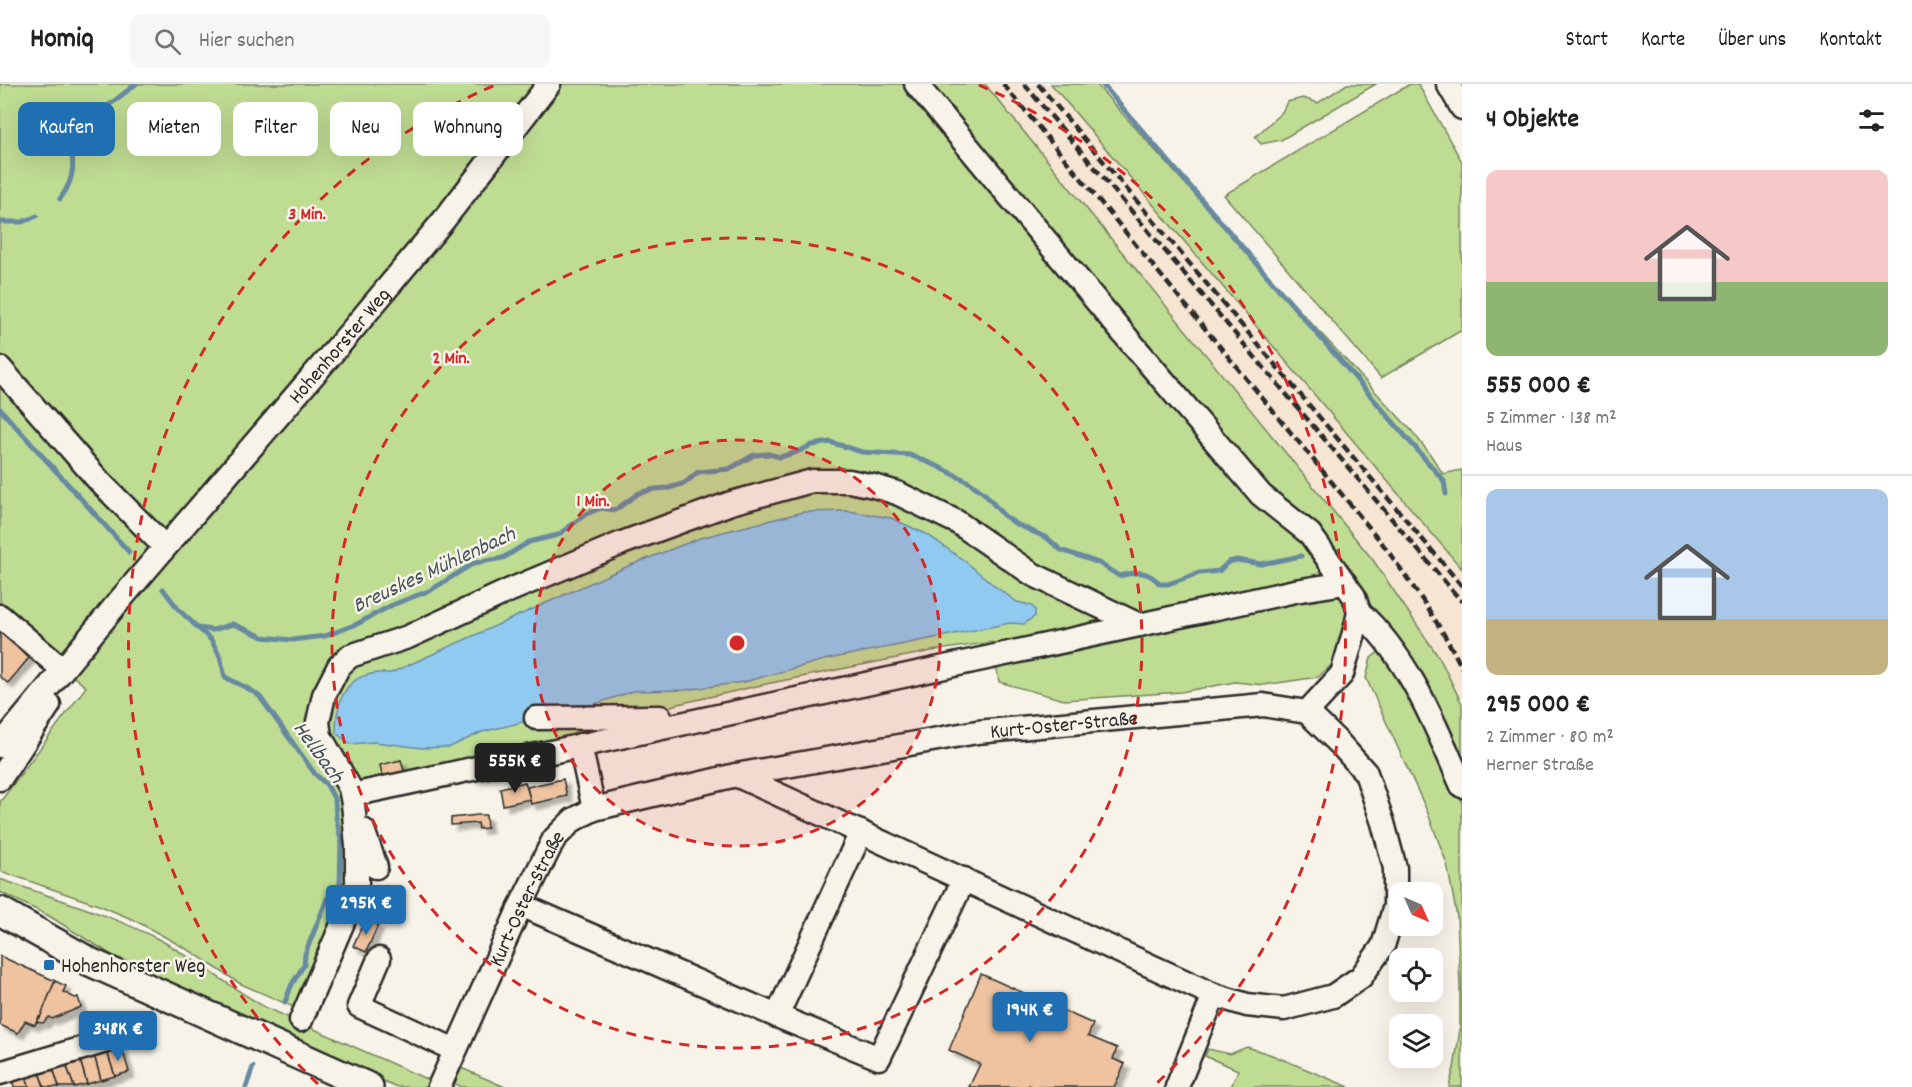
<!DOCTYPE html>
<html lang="de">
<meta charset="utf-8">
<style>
:root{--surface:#fff;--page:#f6f6f6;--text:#222;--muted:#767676;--line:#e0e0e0;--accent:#1f6fb2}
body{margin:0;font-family:Dekko,sans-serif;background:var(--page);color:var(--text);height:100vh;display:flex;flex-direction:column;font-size:22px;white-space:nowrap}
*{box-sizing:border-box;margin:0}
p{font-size:20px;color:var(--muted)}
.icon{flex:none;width:33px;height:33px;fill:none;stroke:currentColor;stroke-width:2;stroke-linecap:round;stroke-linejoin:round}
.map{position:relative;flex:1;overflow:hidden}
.side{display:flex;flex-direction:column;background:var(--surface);width:450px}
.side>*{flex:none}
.guide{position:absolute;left:18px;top:18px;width:570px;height:54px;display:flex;gap:12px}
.needle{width:39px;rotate:135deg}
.controls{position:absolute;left:1389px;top:798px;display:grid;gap:12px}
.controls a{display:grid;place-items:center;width:54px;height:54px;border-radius:12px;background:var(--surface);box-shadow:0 6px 24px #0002;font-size:30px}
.price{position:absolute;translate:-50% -51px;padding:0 14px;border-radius:6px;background:var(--accent);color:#fff;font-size:20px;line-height:39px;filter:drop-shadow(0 2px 3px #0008)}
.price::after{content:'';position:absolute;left:50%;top:36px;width:18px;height:14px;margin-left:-9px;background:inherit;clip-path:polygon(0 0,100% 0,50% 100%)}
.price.selected{background:#222;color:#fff}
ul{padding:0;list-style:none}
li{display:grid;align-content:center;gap:12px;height:318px;padding:0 24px}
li+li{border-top:2px solid var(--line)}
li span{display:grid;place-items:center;height:186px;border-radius:12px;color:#555}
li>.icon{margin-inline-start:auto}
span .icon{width:108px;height:108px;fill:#fffc;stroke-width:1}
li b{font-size:26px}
h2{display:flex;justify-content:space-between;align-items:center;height:72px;padding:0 24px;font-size:26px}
.chip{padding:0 21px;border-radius:12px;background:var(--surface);box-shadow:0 6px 24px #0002;font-size:21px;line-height:54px}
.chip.selected{background:var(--accent);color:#fff}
header{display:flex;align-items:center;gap:36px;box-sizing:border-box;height:84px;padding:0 30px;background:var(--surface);border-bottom:2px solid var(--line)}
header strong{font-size:28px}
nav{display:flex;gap:33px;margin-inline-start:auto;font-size:21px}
.search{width:420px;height:54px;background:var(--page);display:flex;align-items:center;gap:15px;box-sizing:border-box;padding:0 21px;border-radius:12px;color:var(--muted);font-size:22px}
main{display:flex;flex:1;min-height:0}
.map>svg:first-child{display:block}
.built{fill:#f5e5d2}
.green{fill:#bfdc93;stroke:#75845f;stroke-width:1.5}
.water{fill:#91caf0;stroke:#688aa1;stroke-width:1.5}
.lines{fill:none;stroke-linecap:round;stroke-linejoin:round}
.stream{stroke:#688aa1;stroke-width:5}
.building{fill:#efc39f;stroke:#2b2b2b;stroke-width:1.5;filter:url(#shadow)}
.minor-casing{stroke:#2b2b2b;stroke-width:27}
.major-casing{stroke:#2b2b2b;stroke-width:32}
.minor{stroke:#f7f3e8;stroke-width:22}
.major{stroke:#f7f3e8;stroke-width:27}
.rail{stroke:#2b2b2b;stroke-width:4.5;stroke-dasharray:9 4.5;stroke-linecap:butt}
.ring{fill:none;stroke:#d62828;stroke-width:3;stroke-dasharray:10 8}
.poi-dot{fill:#1f6fb2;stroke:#f7f3e8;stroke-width:2}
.labels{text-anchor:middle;stroke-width:5;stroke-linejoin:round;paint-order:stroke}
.street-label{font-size:21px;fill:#2b2b2b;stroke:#f7f3e8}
.poi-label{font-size:21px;fill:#2b2b2b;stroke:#f7f3e8;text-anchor:start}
.water-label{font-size:22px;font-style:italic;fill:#44535c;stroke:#f7f3e8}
.centre{fill:#d62828;stroke:#f7f3e8;stroke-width:3}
.ring-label{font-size:18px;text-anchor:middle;font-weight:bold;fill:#d62828;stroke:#f7f3e8;stroke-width:5;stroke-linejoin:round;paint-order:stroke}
</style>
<header>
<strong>Homiq</strong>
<div class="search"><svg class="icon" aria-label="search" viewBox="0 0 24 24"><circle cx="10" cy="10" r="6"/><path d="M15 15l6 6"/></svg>Hier suchen</div>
<nav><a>Start</a><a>Karte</a><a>Über uns</a><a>Kontakt</a></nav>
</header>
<main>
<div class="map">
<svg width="1462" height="1003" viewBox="0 0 1462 1003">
<defs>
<filter id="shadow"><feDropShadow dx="5.5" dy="5.5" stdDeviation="1.5" flood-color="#0004"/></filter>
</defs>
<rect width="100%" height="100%" fill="#f7f3e8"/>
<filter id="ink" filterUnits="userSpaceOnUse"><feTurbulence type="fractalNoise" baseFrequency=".0167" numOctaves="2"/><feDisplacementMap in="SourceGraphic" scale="12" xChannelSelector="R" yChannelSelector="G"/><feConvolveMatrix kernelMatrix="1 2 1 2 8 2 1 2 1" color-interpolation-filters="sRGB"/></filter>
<g filter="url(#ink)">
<polygon class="built" points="985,0 1051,0 1255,238 1462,485 1462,620 1440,575 1373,476"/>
<g class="green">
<polygon points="0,0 985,0 1373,476 1440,575 1462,620 1462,688 1390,553 1350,542 1338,575 1318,593 1264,601 1235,598 1181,608 1064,616 999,598 992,558 932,567 766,600 674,621 550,673 372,715 366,721 366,732 384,787 364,794 309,930 239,899 192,868 136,837 101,822 0,787 0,718 86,603 0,533"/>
<polygon points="1051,0 1096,0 1272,197 1411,346 1430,370 1443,390 1462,386 1462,485"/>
<polygon points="1347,0 1376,0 1281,56 1261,60 1255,53 1282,28 1287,18 1303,14 1318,19"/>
<polygon points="1410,0 1418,0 1462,78 1462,246 1381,294 1224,111"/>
<polygon points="1384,564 1445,678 1462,716 1462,1003 1449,1003 1454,984 1460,945 1460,903 1457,833 1447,780 1427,727 1366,594 1371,574"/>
<path d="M0 795C53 814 110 830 160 856 197 876 229 903 265 923L433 998 428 1003H397L284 954 131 883 49 832 0 808Z"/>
<polygon points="1247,963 1272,971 1349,1003 1231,1003 1238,986 1205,972 1208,965 1230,970"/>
<polygon points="459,983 505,1003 462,1003 451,998"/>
</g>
<path class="water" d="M849 427 891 434 928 451 966 478 996 503 1017 518 1030 521 1035 525V532L1024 540 1010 539 828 575 744 598 685 606 634 607 592 621 482 648 450 663 422 664 375 658 350 660 336 649C336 610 349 586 391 589L626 483 700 454 803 428Z"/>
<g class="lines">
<g class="stream">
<polyline points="1102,0 1444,397 1446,410"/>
<path d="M60 115C75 95 76 77 67 54L136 0"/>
<polyline points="0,138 22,138 37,132"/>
<polyline points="0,325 129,468"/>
<path d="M163 505 179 526 211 556 220 572 225 593C237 600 250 604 260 613L315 690 327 701 335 716 336 733 341 756 340 802 327 815 305 870 304 881 292 900 285 918"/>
<path d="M197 544 213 546 233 540 263 553 292 556 325 552 357 540 392 521 431 506 474 479 503 474 529 458 558 451 586 430 601 424 615 426 639 409 655 405 669 404 685 399 698 388 729 385 754 371 768 370 780 373 797 368 812 361 830 358 862 368 910 371 937 382 969 398 985 410 1003 431 1016 440 1047 454 1061 466 1099 479 1119 492C1138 488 1146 485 1160 500H1168L1199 489 1219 487 1228 478 1237 476 1261 480 1301 472"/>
<polyline points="246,1003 253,983"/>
</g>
</g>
<g class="building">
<polygon points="0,540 33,569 8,599 0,593"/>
<polygon points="401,676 406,694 384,699 380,681"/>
<polygon points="563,695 567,712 531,720 527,703"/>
<polygon points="525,698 530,715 503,721 500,704"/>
<polygon points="478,731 486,731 487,744 479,745 478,739 451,741 451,734"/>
<polygon points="365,835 378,841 366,868 353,862"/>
<polygon points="0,872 55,897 40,934 39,933 35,941 25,937 18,949 0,941"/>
<polygon points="981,890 1093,940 1088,952 1117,964 1113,975 1125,980 1114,1003 1033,1003 1029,1001 1028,1003 969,1003 980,980 949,966"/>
<polygon points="55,897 66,902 63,908 75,914 78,913 81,923 52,935 49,933 43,939 36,938 39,933 40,934"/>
<polygon points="122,964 129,988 115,992 107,968"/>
<polygon points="107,968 115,992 101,996 94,971"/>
<polygon points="94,971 101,996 87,1000 80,976"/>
<polygon points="80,976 87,1000 74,1003 66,980"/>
<polygon points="66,980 74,1003 59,1003 53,984"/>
<polygon points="53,984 59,1003 44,1003 39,988"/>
<polygon points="39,988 44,1003 29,1003 26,992"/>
<polygon points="26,992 29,1003 14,1003 12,995"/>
</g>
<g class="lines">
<defs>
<g id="minor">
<polyline points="916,0 1123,249 1261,411 1310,450 1354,512 1359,528 1356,542 1342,590 1307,628"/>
<polyline points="1448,0 1462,24"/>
<polyline points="0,284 100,398 165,463"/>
<path d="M1359 528C1409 573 1435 641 1462 702"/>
<polyline points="0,532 62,585"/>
<polyline points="536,634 660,633"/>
<polyline points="580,661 594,725"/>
<path id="s1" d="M0 662 120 516 353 245 443 137 549 0"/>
<polyline points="736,691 1214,911"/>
<polyline points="0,695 49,621"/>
<polyline points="352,711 1139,541"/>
<polyline points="363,746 376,783"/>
<polyline points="861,748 777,932 879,974 964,795"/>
<polyline points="521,821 777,932"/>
<polyline points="379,875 359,922 455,966"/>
<polyline points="301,936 353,815 357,799 357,762 353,719 350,704 320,652 318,638 324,611 339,582 350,572 408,553 508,507 622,459 731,419 812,397 849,397 874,402 897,409 957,438 1032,490 1139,541 1295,507 1345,499"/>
<polyline points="0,989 126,951"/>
<path id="s2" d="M439 1003 521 821 554 755 573 736 594 725 736 691 977 648 1263 621 1307 628 1340 660 1366 689 1383 739 1395 784V822L1383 862 1361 893 1333 912 1284 925 1247 921 1214 911 1177 1003"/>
</g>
<polyline id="major" points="0,827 90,878 369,1003"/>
</defs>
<use href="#minor" class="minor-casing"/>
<use href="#major" class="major-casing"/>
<use href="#minor" class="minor"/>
<use href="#major" class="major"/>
<g class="rail">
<path d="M1003 0 1382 459C1411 499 1440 539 1462 584"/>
<polyline points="1024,0 1462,518"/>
<polyline points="1038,0 1462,502"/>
</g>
</g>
</g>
<circle cx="737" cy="559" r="203" fill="#d62828" fill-opacity=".12"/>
<g class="ring">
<circle cx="737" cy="559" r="203"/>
<circle cx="737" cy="559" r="405"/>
<path d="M318 1000A608 608 0 0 1 495 1M979 1A608 608 0 0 1 1156 1000"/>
</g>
<rect class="poi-dot" x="43" y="875" width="12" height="12" rx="3"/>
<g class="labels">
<g class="street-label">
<text dy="7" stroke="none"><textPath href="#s1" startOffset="525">Hohenhorster Weg</textPath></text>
<text dy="7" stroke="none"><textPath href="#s2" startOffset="802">Kurt-Oster-Straße</textPath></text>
<text dy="7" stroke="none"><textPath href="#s2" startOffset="208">Kurt-Oster-Straße</textPath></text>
</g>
<g class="poi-label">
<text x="61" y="888">Hohenhorster Weg</text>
</g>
<g class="water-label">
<text transform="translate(433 484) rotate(-25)" y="8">Breuskes Mühlenbach</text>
<text transform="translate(320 667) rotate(54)" y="8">Hellbach</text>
</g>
</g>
<circle cx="737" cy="559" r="9" class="centre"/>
<g class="ring-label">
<text x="307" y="135">3 Min.</text>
<text x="451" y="279">2 Min.</text>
<text x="593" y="422">1 Min.</text>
</g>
</svg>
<div class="controls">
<a><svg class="needle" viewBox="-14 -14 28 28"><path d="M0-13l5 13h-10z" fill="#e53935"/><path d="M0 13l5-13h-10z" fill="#767676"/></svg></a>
<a><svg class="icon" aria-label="locate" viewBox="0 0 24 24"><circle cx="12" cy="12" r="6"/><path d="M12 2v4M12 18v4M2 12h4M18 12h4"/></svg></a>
<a><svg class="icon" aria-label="layers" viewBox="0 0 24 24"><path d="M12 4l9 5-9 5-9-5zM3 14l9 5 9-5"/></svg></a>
</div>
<b class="price selected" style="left:515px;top:710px">555K €</b>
<b class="price" style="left:366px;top:852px">295K €</b>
<b class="price" style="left:1030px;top:959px">194K €</b>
<b class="price" style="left:118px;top:978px">348K €</b>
<div class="guide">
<a class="chip selected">Kaufen</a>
<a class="chip">Mieten</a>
<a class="chip">Filter</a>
<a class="chip">Neu</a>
<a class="chip">Wohnung</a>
</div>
</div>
<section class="side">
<h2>4 Objekte<svg class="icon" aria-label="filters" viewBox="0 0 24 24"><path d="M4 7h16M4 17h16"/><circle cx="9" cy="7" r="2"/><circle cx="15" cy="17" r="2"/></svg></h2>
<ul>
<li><span style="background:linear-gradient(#f6c9c9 60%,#8fb573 0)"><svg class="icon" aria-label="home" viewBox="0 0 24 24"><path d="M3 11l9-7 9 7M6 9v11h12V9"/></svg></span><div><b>555 000 €</b><p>5 Zimmer · 138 m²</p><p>Haus</p></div></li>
<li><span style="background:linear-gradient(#a9c7e8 70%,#c2b280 0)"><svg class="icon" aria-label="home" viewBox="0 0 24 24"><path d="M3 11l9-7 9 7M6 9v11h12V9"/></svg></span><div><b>295 000 €</b><p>2 Zimmer · 80 m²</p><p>Herner Straße</p></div></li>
</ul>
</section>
</main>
